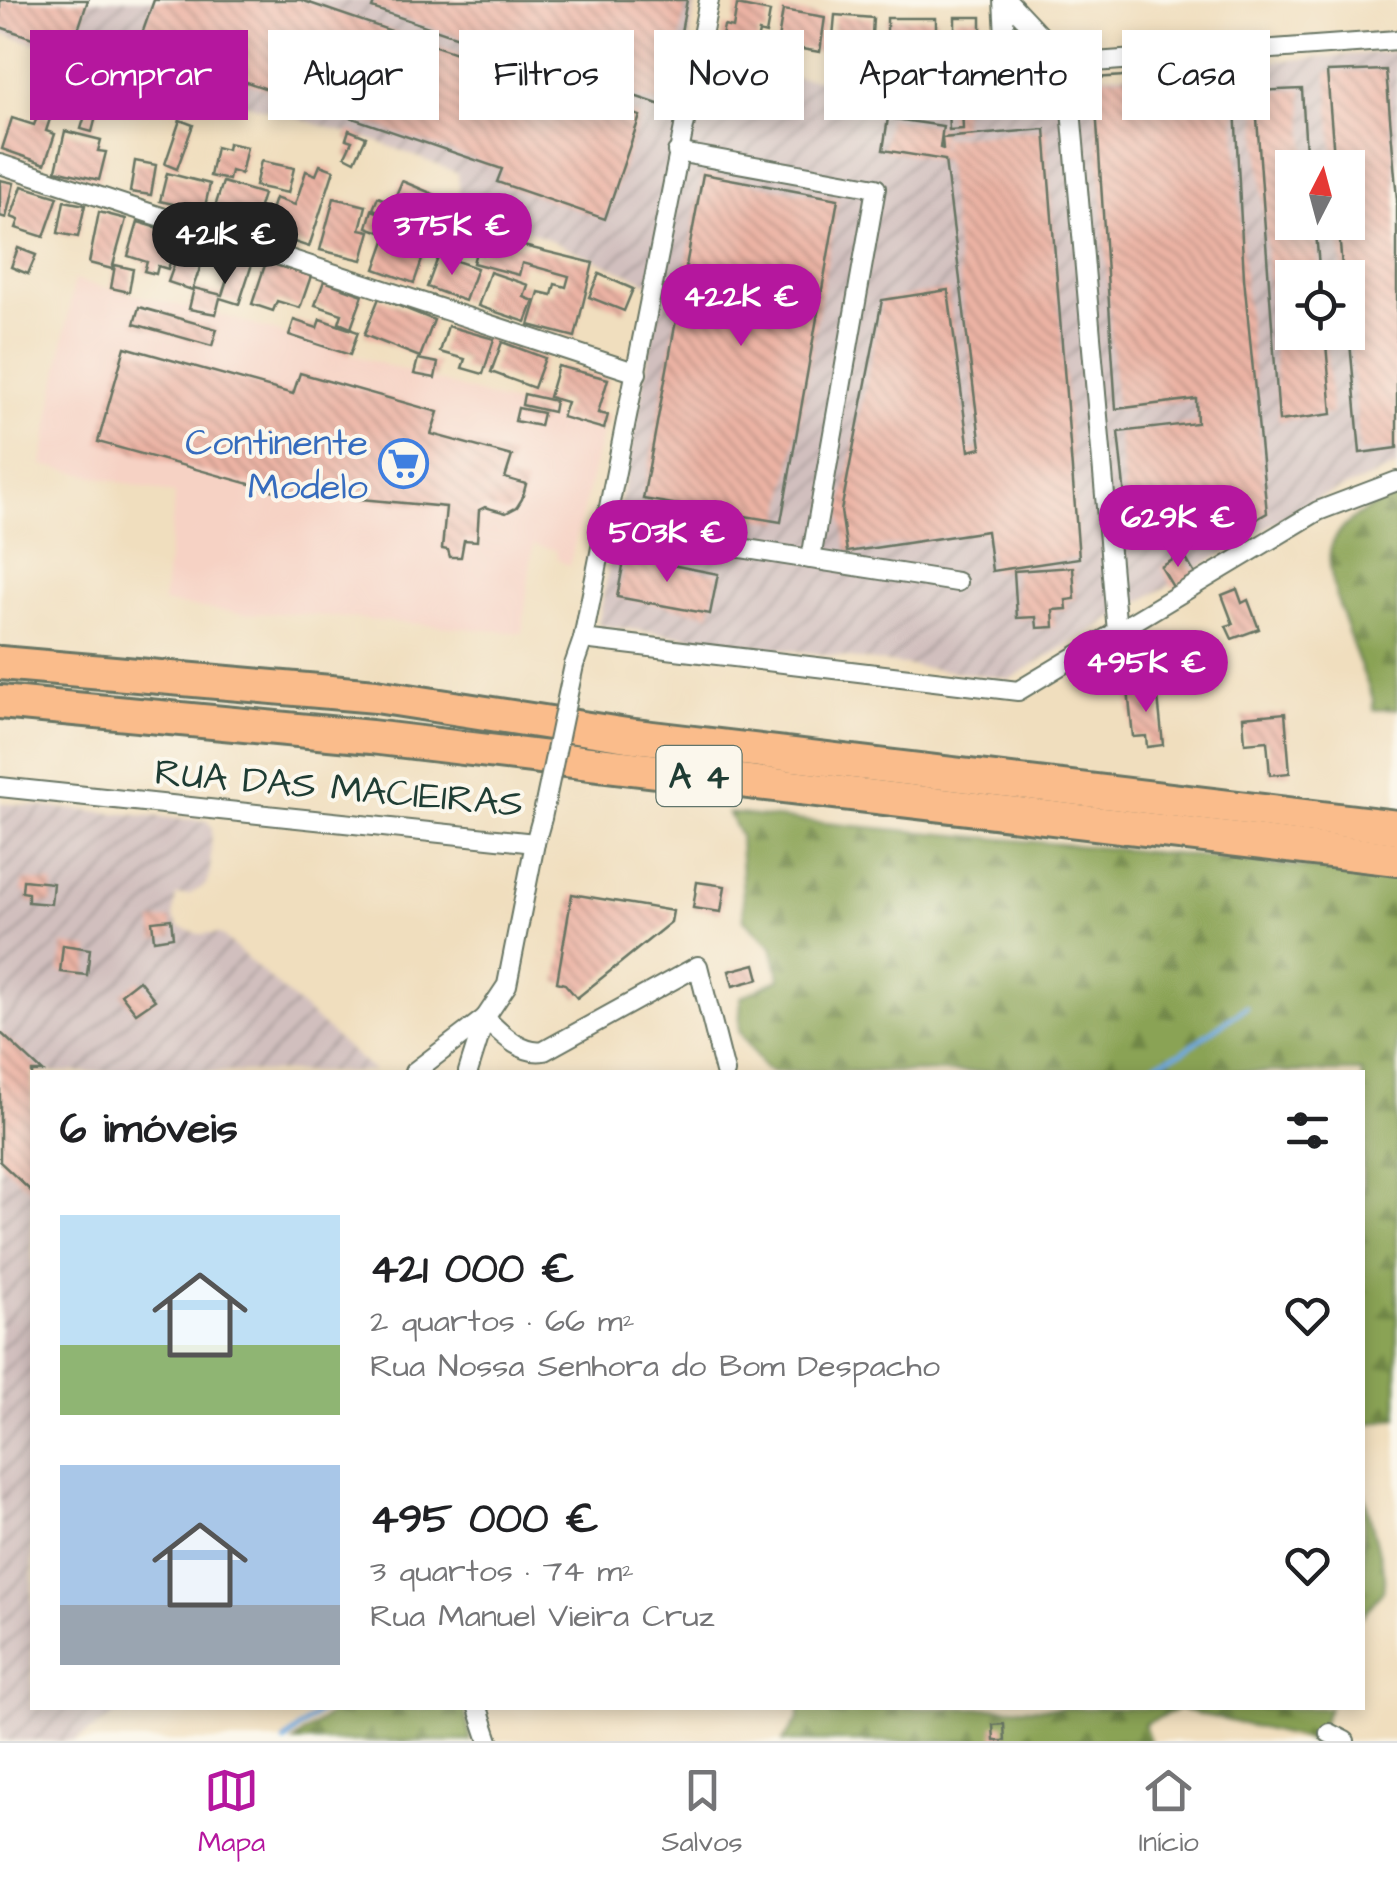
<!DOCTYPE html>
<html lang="pt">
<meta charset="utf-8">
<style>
:root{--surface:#fff;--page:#f6f6f6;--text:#202124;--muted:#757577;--line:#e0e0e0;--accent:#b5179e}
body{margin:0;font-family:"Architects Daughter",sans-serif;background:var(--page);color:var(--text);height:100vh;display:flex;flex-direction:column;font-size:38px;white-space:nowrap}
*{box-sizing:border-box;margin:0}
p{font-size:32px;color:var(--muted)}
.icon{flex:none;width:55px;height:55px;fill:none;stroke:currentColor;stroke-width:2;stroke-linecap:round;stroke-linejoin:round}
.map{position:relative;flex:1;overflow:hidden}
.drawer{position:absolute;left:30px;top:1070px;width:1335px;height:640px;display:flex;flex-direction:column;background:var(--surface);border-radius:0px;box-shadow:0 5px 15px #0003}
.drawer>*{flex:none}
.guide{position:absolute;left:30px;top:30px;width:1338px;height:90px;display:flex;gap:20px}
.needle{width:65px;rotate:6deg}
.buttons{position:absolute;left:1275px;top:150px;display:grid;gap:20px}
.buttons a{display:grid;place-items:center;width:90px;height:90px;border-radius:0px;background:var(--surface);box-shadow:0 5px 15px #0003;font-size:50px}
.price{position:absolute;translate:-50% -85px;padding:0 22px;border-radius:35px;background:var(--accent);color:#fff;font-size:32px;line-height:65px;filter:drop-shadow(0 2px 5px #0008)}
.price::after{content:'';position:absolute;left:50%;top:60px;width:30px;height:22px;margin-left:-15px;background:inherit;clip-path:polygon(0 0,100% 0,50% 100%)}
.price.active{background:#222;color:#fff}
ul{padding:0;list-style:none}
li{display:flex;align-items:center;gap:30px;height:250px;padding:0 30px}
li span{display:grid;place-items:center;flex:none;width:280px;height:200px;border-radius:0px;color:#555}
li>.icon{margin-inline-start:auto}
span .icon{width:120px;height:120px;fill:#fffc;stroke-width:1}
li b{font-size:42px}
h2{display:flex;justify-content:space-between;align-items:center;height:120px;padding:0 30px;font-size:42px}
.chip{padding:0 35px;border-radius:0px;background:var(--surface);box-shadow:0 5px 15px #0003;font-size:35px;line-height:90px}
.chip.active{background:var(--accent);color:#fff}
.tabs{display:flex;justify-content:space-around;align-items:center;height:140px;border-top:2px solid var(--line);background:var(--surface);font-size:28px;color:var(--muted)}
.tabs a{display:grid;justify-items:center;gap:5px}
.tabs .active{color:var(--accent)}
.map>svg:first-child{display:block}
.built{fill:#f6d2c4}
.industrial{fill:url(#industrial-furrows);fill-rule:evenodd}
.forest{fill:url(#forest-firs);stroke:#547044;stroke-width:2.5}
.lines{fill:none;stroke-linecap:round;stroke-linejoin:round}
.stream{stroke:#70aae0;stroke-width:5}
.building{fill:url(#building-back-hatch)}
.minor-casing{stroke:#687564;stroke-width:22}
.motorway-casing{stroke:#687564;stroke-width:38}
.minor{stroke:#fff;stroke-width:18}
.motorway{stroke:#fabc8b;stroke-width:32}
.minor-bridge-casing{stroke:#687564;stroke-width:22;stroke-linecap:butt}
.minor-bridge{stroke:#fff;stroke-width:18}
.labels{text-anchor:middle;stroke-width:8;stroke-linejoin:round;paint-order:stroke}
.shield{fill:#fbf7ec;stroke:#61756b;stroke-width:2.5}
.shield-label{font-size:35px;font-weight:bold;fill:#1f3d34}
.shop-label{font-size:38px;fill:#366cbe;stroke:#fbf7ec;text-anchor:end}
.street-label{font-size:38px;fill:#1f3d34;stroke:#fbf7ec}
</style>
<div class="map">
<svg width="1397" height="1741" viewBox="0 0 1397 1741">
<defs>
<pattern id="industrial-furrows" width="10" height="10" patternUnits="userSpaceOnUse" patternTransform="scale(2.5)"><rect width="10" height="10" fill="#d1bfbe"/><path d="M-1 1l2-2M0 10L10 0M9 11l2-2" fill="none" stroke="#a99c9b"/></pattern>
<pattern id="forest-firs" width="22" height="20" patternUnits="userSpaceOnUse" patternTransform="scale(2.5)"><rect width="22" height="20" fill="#8aa354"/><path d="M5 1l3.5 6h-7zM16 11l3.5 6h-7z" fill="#708646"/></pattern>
<pattern id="building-back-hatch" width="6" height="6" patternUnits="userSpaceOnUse" patternTransform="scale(2.5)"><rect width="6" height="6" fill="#ecb3a4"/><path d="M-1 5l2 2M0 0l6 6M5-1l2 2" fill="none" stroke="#bf9386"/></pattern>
</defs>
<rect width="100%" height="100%" fill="#fbf7ec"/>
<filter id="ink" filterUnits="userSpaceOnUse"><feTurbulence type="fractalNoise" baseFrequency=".01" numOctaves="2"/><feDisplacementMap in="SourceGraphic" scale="20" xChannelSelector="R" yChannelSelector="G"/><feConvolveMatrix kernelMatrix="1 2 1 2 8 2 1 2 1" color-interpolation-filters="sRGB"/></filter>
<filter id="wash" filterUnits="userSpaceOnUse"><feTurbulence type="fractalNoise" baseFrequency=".0048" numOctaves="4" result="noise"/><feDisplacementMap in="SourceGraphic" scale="40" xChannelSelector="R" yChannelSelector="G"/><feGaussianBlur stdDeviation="2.25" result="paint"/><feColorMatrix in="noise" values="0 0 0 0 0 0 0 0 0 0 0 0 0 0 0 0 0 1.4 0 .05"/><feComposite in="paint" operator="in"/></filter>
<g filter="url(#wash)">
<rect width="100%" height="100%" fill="#f0debe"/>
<polygon class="built" points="74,280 228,317 603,431 569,566 557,559 556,550 533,545 522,633 287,613 245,614 163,603 175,494 42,465"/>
<g class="industrial">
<path d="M0 0H696L684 70 951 88 1397 51V467L1313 500 1010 679 598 625 661 288 460 201 458 173 376 141 0 33ZM1292 168H1348V222H1292ZM1292 278H1348V332H1292Z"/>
<polygon points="0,803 208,821 212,828 210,874 206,885 188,895 176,895 173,917 179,927 199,934 220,934 374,1072 32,1072 32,1708 126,1708 75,1741 0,1741"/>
</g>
<g class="forest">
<path d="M1397 497V709L1373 710V699C1362 668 1322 576 1331 548 1338 523 1373 504 1397 497Z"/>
<path d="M728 813C951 838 1175 850 1397 878V1418L1363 1425 1362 1072H773L765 1069 739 1031 741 997 780 979 772 946 744 920 740 836Z"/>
<polygon points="1363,1490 1385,1575 1383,1590 1363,1616"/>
<polygon points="338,1708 464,1708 471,1741 294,1741"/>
<polygon points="799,1708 1329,1708 1315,1741 1179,1709 1144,1724 1150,1741 783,1741 799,1718"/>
</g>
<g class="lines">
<g class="stream">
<polyline points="1135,1072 1182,1052 1246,1007"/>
<polyline points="284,1741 324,1708"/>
</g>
</g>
<g id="blocks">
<g class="building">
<polygon points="0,0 88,0 71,51 0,27"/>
<polygon points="154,0 301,0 640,116 605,219 497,182 502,169 138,45"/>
<polygon points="375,0 687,0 667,107 372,8"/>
<polygon points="737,5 770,12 766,34 759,32 752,64 718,57 724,26 733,28"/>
<polygon points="783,10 825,17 820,52 777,45"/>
<polygon points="835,15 873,18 871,51 832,48"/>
<polygon points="955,17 981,17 981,43 986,43 986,73 974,73 974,82 946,83 946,61 936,61 936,49 911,49 911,57 887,57 887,18 936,18 936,45 955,45"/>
<polygon points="868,59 898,61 896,83 866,81"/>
<polygon points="1233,69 1244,278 1267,513 1236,531 1130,544 1118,432 1197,423 1196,399 1116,409 1094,78"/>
<polygon points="1386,70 1397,200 1397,448 1360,453 1348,320 1348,278 1343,278 1338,222 1348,222 1348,168 1335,168 1327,72"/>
<polygon points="961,86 963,129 949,130 947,87"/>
<polygon points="1302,89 1307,168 1292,168 1292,222 1315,222 1320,278 1292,278 1292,332 1325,332 1332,414 1279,421 1255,91"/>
<polygon points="766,95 778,97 775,113 763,111"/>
<polygon points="88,106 98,109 92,132 81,129"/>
<polygon points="38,115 50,119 46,131 55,134 45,164 2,149 12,118 34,125"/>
<polygon points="888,118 943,126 940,148 943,149 942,138 1045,129 1079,558 992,571 987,531 847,552 841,511 882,300 948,290 969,451 981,448 945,160 883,150"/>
<polygon points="180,120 193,125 177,169 165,164"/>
<polygon points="349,130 366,137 355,161 345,156 352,141 346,139"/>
<polygon points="65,131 101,140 98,151 106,152 99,180 56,170"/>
<polygon points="228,143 247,147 241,174 231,171 229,180 210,176 216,147 227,150"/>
<polygon points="135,161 156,165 151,195 130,192"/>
<polygon points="261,161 294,168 288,193 255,186"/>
<polygon points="320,165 334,170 309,247 264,232 275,198 295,205 306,171 316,175"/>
<polygon points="167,173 210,184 204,211 160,201"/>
<polygon points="703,174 838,199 781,522 643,499"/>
<polygon points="0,180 14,183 6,218 0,216"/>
<polygon points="402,181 474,211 466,230 394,200"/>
<polygon points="223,182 263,194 252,229 212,216"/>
<polygon points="22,186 58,197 44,237 16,228 19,220 11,217"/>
<polygon points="378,197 394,203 389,215 373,209"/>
<polygon points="334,198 366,206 360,229 370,231 362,260 320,250"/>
<polygon points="64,201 85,205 78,237 58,233"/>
<polygon points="372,210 388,216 383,233 367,227"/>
<polygon points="99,212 126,219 112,269 89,263"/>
<polygon points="138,222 179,234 168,269 158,266 156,274 144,271 147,262 128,256"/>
<polygon points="390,226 411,234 414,227 447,239 441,253 426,248 414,283 375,269"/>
<polygon points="185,235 209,244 192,290 168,282"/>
<polygon points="487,237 593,263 575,337 529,325 539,292 552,295 555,284 566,287 569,276 522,263 519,275 473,263 476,252 482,254"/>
<polygon points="18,248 36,255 28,274 11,267"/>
<polygon points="236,252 254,258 239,304 220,298 216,314 189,309 194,288 222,295"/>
<polygon points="439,255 477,268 465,301 427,287"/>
<polygon points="266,262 311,276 300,308 277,301 273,311 252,304"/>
<polygon points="115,265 133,269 129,292 111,288"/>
<polygon points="490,272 528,285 524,297 534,301 526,322 478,306"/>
<polygon points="599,274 633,289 624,311 589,297"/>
<polygon points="324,281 363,295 351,328 339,323 342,314 315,305"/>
<polygon points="379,298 434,320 420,357 364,335"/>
<polygon points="139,307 217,329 212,346 134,324"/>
<polygon points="320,319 358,332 350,355 289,335 294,320 317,328"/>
<polygon points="448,326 494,339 483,374 462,368 465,359 440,352"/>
<polygon points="502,342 545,358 534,388 491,372"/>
<polygon points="125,347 293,394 300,373 438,412 431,434 512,456 505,478 526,484 522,499 517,507 506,513 485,507 479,510 477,541 464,540 461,557 450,557 448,550 442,549 446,507 275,491 98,442"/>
<polygon points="418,359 438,363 435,378 414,374"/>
<polygon points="558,366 608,379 598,413 608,415 604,429 562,417 567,402 549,397"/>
<polygon points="524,394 555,401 553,412 522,405"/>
<polygon points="518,408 543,413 540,426 515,421"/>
<polygon points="1183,554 1195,574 1173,587 1161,567"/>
<polygon points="625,556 718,574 710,614 617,597"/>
<polygon points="1073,567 1075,599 1066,600 1067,609 1053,610 1054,627 1037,628 1036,617 1017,618 1014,571"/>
<polygon points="1237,589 1242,603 1248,600 1259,629 1232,639 1226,626 1233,624 1222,595"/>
<polygon points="1157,687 1163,745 1147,747 1146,736 1133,737 1128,690"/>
<polygon points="1285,713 1290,773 1270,775 1267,741 1245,743 1243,717"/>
<polygon points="23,880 53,883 51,904 28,902 28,893 22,892"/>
<polygon points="697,882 725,886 721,912 693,908"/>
<polygon points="572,894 673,911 671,922 577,998 565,984 557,982"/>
<polygon points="171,919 173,937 154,940 152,921"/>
<polygon points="63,945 90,949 87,975 60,972"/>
<polygon points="755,964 759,979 733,986 729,971"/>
<polygon points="139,980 155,1000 136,1013 121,994"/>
<polygon points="0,1032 43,1072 32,1072 32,1192 0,1162"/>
<polygon points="1004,1724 1005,1741 994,1741 993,1725"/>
</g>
</g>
</g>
<g filter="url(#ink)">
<use href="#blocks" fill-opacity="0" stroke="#687564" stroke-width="2.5"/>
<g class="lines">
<defs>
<g id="minor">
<polyline points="1003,0 1007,73"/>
<polyline points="1007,0 1067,64"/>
<polyline points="1067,64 1117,632"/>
<polyline points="1067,64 1397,40"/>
<polyline points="677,152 876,188 811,559"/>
<polyline points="0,164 637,373"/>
<polyline points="606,527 957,582"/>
<polyline points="583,639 1018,691 1318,511 1397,481"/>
<polyline points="574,665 583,639 709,0"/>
<polyline points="0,787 535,843 542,818"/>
<path d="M485 1018C501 1033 521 1055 544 1051L698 966 725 1072"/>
<polyline points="414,1072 485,1018"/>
<polyline points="468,1072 485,1018 507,985 535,843"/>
<polyline points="478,1708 489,1741"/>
<polyline points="1329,1733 1345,1741"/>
</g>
<g id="motorway">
<polyline points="0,663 376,696 627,735 1397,827"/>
<polyline points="0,702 371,737 1397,859"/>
</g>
</defs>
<use href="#minor" class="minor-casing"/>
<use href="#motorway" class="motorway-casing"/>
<use href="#minor" class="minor"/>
<use href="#motorway" class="motorway"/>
<defs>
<polyline id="minor-bridge" points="542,818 574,665"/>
</defs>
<use href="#minor-bridge" class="minor-bridge-casing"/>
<use href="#minor-bridge" class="minor-bridge"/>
</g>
</g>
<defs>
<symbol id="supermarket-ring" viewBox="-11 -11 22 22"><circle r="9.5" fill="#fbf7ec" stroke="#3f7fe0" stroke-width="1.5"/><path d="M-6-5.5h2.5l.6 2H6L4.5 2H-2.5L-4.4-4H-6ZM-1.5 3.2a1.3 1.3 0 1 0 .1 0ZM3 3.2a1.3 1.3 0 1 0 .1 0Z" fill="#3f7fe0"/></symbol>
</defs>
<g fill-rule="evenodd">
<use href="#supermarket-ring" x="376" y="436" width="55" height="55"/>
</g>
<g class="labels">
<rect class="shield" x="656.5" y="746" width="85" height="60" rx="8"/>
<g class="shield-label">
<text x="699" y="788">A 4</text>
</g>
<g class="shop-label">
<text x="368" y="455">Continente<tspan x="368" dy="44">Modelo</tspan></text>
</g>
<g class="street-label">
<text transform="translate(339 787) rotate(5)" y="13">RUA DAS MACIEIRAS</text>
</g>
</g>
</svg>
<div class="buttons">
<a><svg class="needle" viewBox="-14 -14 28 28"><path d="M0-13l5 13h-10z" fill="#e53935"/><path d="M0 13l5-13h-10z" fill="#757577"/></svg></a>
<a><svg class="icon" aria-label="locate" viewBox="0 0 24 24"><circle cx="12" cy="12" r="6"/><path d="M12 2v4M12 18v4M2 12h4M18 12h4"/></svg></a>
</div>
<b class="price" style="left:452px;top:278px">375K €</b>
<b class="price active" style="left:225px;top:287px">421K €</b>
<b class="price" style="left:741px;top:349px">422K €</b>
<b class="price" style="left:1178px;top:570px">629K €</b>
<b class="price" style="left:667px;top:585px">503K €</b>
<b class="price" style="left:1146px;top:715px">495K €</b>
<div class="guide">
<a class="chip active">Comprar</a>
<a class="chip">Alugar</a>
<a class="chip">Filtros</a>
<a class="chip">Novo</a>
<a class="chip">Apartamento</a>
<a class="chip">Casa</a>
</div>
<section class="drawer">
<h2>6 imóveis<svg class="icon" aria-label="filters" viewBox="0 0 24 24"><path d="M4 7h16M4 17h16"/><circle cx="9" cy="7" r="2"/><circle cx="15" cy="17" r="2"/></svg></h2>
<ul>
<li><span style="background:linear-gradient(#bfe0f5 65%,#8fb573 0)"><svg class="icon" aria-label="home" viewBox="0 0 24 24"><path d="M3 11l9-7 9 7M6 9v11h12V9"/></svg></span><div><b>421 000 €</b><p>2 quartos · 66 m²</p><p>Rua Nossa Senhora do Bom Despacho</p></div><svg class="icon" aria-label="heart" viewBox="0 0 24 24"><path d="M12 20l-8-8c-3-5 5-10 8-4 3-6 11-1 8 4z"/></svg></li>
<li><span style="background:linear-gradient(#a9c7e8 70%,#9aa5b1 0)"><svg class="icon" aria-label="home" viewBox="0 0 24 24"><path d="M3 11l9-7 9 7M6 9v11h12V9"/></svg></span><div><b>495 000 €</b><p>3 quartos · 74 m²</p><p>Rua Manuel Vieira Cruz</p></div><svg class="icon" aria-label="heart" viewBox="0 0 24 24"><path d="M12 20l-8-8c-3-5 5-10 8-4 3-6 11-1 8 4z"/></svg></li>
</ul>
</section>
</div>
<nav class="tabs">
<a class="active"><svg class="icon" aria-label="map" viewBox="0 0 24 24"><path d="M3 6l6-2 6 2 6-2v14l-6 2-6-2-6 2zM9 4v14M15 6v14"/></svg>Mapa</a>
<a><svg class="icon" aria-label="saved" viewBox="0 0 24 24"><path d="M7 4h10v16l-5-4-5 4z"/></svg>Salvos</a>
<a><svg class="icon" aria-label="home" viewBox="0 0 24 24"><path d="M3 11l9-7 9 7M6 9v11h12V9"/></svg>Início</a>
</nav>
